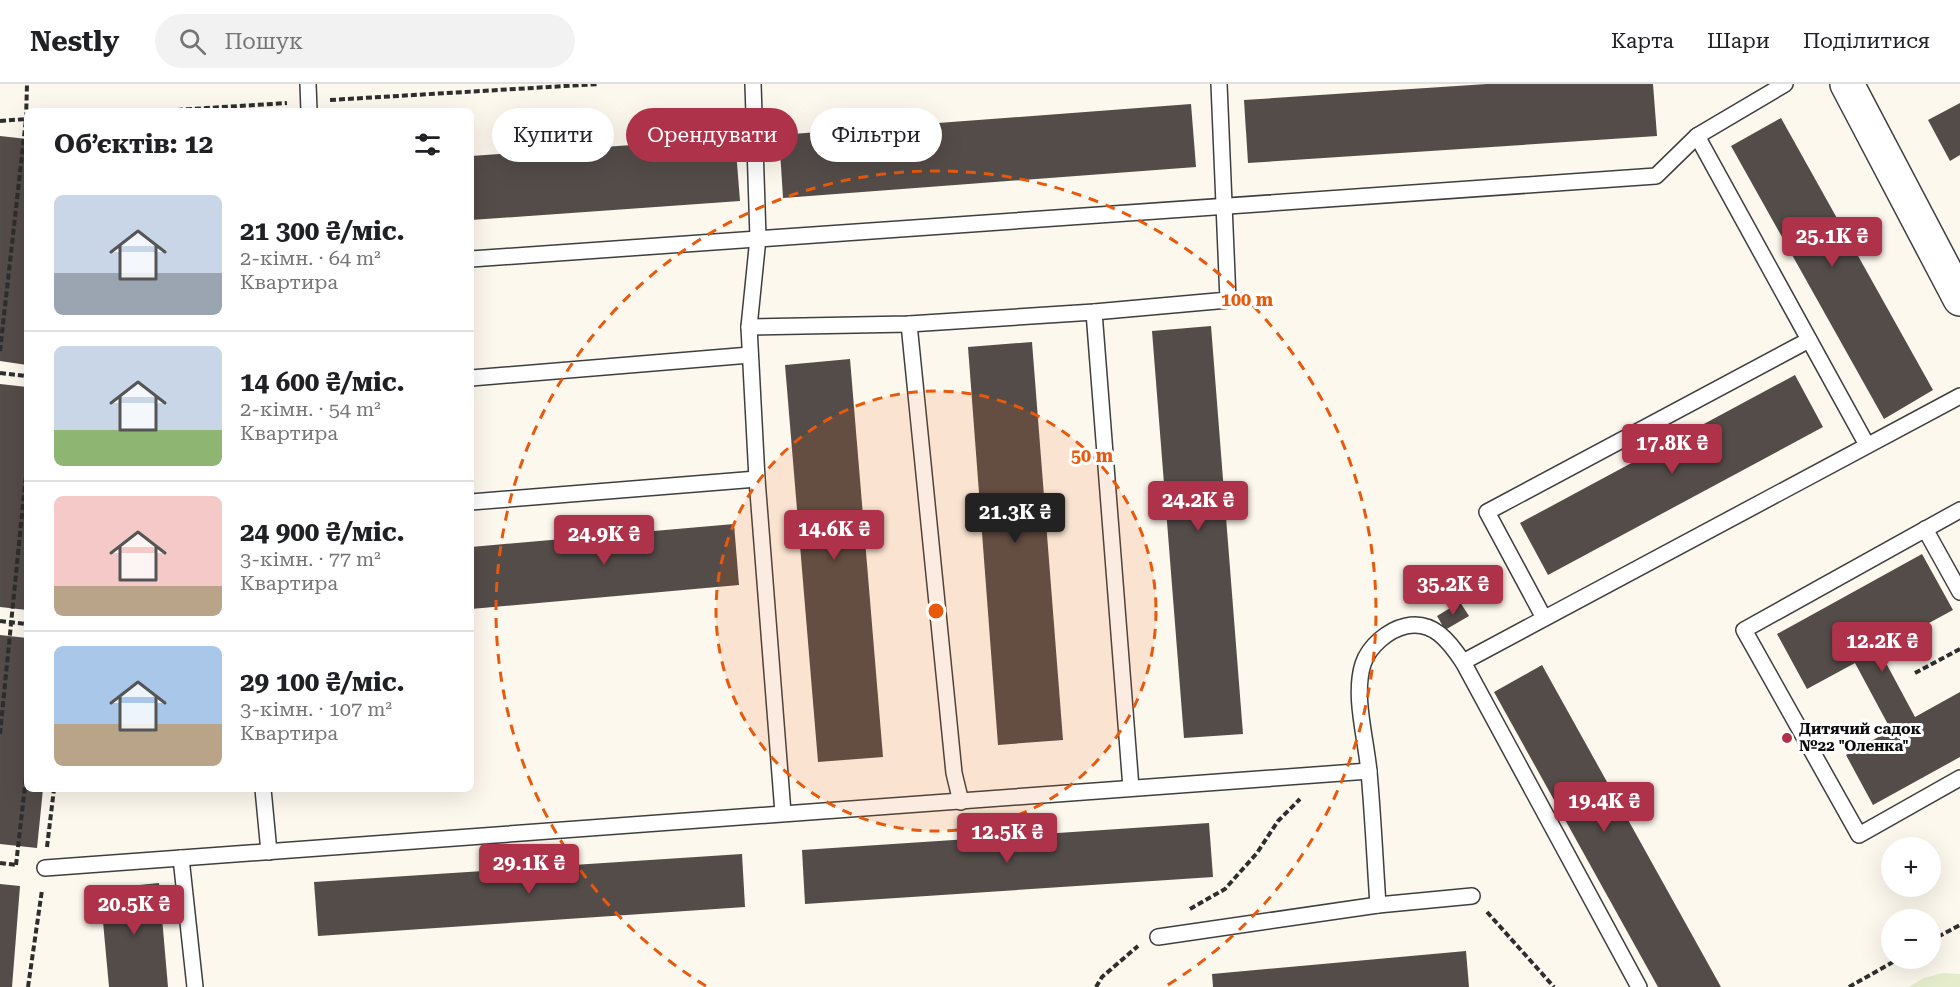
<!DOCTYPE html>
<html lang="uk">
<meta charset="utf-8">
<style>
:root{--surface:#fff;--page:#f2f2f2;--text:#202124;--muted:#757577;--line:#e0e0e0;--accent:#ae3249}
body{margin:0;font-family:"Roboto Serif",serif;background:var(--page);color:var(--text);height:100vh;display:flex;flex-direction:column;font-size:22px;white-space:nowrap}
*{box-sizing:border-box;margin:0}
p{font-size:20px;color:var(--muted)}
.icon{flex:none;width:33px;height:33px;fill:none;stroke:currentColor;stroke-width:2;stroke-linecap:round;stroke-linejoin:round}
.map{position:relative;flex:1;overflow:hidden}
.drawer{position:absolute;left:24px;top:24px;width:450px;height:684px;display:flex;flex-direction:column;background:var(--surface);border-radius:9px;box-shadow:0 6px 24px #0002}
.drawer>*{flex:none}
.banner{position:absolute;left:492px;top:24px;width:570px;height:54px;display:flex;gap:12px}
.tools{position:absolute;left:1881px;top:753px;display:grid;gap:12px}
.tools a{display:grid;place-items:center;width:60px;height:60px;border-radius:50%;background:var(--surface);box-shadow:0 6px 24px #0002;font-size:30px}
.price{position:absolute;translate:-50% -51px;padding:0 14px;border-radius:6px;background:var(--accent);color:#fff;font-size:20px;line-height:39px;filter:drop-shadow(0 2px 3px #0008)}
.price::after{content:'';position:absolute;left:50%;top:36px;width:18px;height:14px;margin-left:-9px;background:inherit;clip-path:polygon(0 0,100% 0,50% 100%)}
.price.current{background:#222;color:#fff}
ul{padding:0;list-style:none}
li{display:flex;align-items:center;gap:18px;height:150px;padding:0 30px}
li+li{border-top:2px solid var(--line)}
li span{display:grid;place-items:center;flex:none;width:168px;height:120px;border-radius:9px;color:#555}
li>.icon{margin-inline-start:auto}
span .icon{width:72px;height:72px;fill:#fffc;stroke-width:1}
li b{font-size:26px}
h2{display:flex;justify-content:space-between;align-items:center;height:72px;padding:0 30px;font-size:26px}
.pill{padding:0 21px;border-radius:27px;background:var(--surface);box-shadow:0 6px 24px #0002;font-size:21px;line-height:54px}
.pill.current{background:var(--accent);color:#fff}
header{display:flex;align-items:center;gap:36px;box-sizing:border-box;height:84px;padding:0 30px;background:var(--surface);border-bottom:2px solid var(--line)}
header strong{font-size:28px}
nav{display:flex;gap:33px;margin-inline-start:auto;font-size:21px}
.search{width:420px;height:54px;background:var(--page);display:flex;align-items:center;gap:15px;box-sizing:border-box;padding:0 21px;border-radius:33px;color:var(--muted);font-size:22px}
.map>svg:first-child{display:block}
.pitch{fill:#e5eccb}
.building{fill:#534c49}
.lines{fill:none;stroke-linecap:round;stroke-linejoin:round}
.service-casing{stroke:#3f3f3f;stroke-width:18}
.tertiary-casing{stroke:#3f3f3f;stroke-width:36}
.path{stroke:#2e2e2e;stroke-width:4;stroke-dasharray:6 3;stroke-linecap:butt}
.service{stroke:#fff;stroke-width:15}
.tertiary{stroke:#fff;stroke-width:33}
.ring{fill:none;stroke:#e8590c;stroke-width:3;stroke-dasharray:10 8}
.poi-dot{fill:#ae3249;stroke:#fff;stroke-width:2}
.labels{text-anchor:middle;stroke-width:6;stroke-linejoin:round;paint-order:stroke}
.poi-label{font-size:15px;font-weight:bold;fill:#0c0c0c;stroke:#fff;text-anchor:start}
.centre{fill:#e8590c;stroke:#fff;stroke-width:3}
.ring-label{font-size:18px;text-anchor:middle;font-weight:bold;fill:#e8590c;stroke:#fff;stroke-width:6;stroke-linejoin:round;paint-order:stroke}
</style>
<header>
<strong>Nestly</strong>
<div class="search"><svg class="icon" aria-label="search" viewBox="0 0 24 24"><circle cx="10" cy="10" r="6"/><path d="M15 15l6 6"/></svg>Пошук</div>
<nav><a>Карта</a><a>Шари</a><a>Поділитися</a></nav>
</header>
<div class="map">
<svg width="1960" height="903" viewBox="0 0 1960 903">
<rect width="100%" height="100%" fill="#fdf8ed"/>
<polygon class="pitch" points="1943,889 1960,890 1960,903 1909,903 1924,894"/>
<g class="building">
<polygon points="1487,0 1653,0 1657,52 1248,79 1244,16"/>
<polygon points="1960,19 1960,71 1950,77 1928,36"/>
<polygon points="1191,20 1196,83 783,114 779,51"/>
<polygon points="1781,34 1933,306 1884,335 1731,62"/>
<polygon points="0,52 27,55 27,281 0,277"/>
<polygon points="735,54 740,117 471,136 471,72"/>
<polygon points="1211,242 1243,650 1184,654 1152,247"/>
<polygon points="1032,258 1063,656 998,661 968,263"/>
<polygon points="850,275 883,673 818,678 785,281"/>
<polygon points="1795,291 1823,343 1548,491 1520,439"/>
<polygon points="0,300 27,303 27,526 0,523"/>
<polygon points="734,440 739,501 471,525 471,463"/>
<polygon points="1922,470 1953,526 1879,566 1915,633 1960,608 1960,673 1873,721 1846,671 1891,646 1855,579 1807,605 1777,550"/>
<polygon points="1460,518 1469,532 1445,546 1437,532"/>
<polygon points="0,551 27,554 27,705 43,705 37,764 0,760"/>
<polygon points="1542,581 1721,903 1658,903 1494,608"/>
<polygon points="1209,739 1213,793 805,820 802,766"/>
<polygon points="742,770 745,823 318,852 314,798"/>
<polygon points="159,799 168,903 109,903 100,805"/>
<polygon points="0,800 20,802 12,903 0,903"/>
<polygon points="1466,867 1469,903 1213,903 1212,890"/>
</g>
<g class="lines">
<defs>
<g id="service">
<polyline points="308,0 309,27"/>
<polyline points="753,0 758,154 749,243 757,395 783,729"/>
<polyline points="1785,0 1697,52 1867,361"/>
<polyline points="471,175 1656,92 1697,52"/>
<polyline points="1094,228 1131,704"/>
<polyline points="909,240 954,689 961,718"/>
<polyline points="749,243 909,240 1094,228 1228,216 1219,0"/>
<polyline points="471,294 750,271"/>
<polyline points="471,418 757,395"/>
<polyline points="1960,426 1744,546 1859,751 1960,694"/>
<polyline points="1925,445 1960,508"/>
<polyline points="1544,534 1487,428 1809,256"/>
<polyline points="263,705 269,768"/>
<polyline points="181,774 195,903"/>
<polyline points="45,784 1369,687"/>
<path d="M1378 821C1375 777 1373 732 1369 688 1366 654 1353 612 1363 580 1369 562 1388 546 1406 542 1433 536 1449 557 1463 578"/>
<polyline points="1158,853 1378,821 1472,812"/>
<polyline points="1639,903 1463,578 1960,312"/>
</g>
<polyline id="tertiary" points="1847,0 1960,215"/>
</defs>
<use href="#service" class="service-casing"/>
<use href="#tertiary" class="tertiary-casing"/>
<g class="path">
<polyline points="330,16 599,0"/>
<polyline points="159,27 287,19"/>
<polyline points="0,37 26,35"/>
<polyline points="0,267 26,35 27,0"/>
<polyline points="0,289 27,292"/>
<polyline points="0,537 27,540"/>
<polyline points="1915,589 1960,565"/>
<polyline points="0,650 27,380"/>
<polyline points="47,763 54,705"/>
<polyline points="0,779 17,781"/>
<polyline points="16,781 27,684"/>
<polyline points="1190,825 1225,805 1257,769 1278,737 1300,715"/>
<polyline points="1487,828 1554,903"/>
<polyline points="1930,857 1960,841"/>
<polyline points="28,903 42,806"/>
<polyline points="1096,903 1102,893 1138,862"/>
<polyline points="1849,903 1900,874"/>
</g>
<use href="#service" class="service"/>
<use href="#tertiary" class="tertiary"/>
</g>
<circle cx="936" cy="527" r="220" fill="#e8590c" fill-opacity=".12"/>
<g class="ring">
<circle cx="936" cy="527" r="220"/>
<path d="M706 902A440 440 0 1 1 1166 902"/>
</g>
<circle class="poi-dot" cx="1787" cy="654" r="6"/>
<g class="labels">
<g class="poi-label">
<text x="1799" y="650">Дитячий садок<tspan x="1799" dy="17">№22 "Оленка"</tspan></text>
</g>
</g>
<circle cx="936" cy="527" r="9" class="centre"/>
<g class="ring-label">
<text x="1247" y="222">100 m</text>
<text x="1092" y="378">50 m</text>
</g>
</svg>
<div class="tools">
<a>+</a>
<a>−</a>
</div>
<b class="price" style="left:1832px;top:184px">25.1K ₴</b>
<b class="price" style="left:1672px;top:391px">17.8K ₴</b>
<b class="price" style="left:1198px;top:448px">24.2K ₴</b>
<b class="price current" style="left:1015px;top:460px">21.3K ₴</b>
<b class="price" style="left:834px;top:477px">14.6K ₴</b>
<b class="price" style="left:604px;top:482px">24.9K ₴</b>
<b class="price" style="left:1453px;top:532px">35.2K ₴</b>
<b class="price" style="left:1882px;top:589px">12.2K ₴</b>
<b class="price" style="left:1604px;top:749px">19.4K ₴</b>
<b class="price" style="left:1007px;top:780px">12.5K ₴</b>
<b class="price" style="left:529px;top:811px">29.1K ₴</b>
<b class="price" style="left:134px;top:852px">20.5K ₴</b>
<div class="banner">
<a class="pill">Купити</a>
<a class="pill current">Орендувати</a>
<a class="pill">Фільтри</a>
</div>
<section class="drawer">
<h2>Об’єктів: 12<svg class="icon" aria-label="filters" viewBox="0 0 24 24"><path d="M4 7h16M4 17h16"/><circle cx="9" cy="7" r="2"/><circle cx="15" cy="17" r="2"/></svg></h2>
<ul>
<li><span style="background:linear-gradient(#c9d6e8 65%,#9aa5b1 0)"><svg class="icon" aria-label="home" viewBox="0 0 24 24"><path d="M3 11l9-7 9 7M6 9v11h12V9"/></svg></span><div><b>21 300 ₴/міс.</b><p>2-кімн. · 64 m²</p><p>Квартира</p></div></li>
<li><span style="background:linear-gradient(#c9d6e8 70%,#8fb573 0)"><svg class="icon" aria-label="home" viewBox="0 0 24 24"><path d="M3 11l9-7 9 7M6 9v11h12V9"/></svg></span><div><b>14 600 ₴/міс.</b><p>2-кімн. · 54 m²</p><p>Квартира</p></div></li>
<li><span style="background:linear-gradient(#f6c9c9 75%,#b9a48a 0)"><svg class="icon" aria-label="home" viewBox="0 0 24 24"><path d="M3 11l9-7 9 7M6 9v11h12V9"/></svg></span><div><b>24 900 ₴/міс.</b><p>3-кімн. · 77 m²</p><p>Квартира</p></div></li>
<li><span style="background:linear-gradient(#a9c7e8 65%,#b9a48a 0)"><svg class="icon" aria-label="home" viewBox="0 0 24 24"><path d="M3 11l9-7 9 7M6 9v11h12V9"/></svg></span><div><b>29 100 ₴/міс.</b><p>3-кімн. · 107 m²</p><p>Квартира</p></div></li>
</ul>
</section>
</div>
